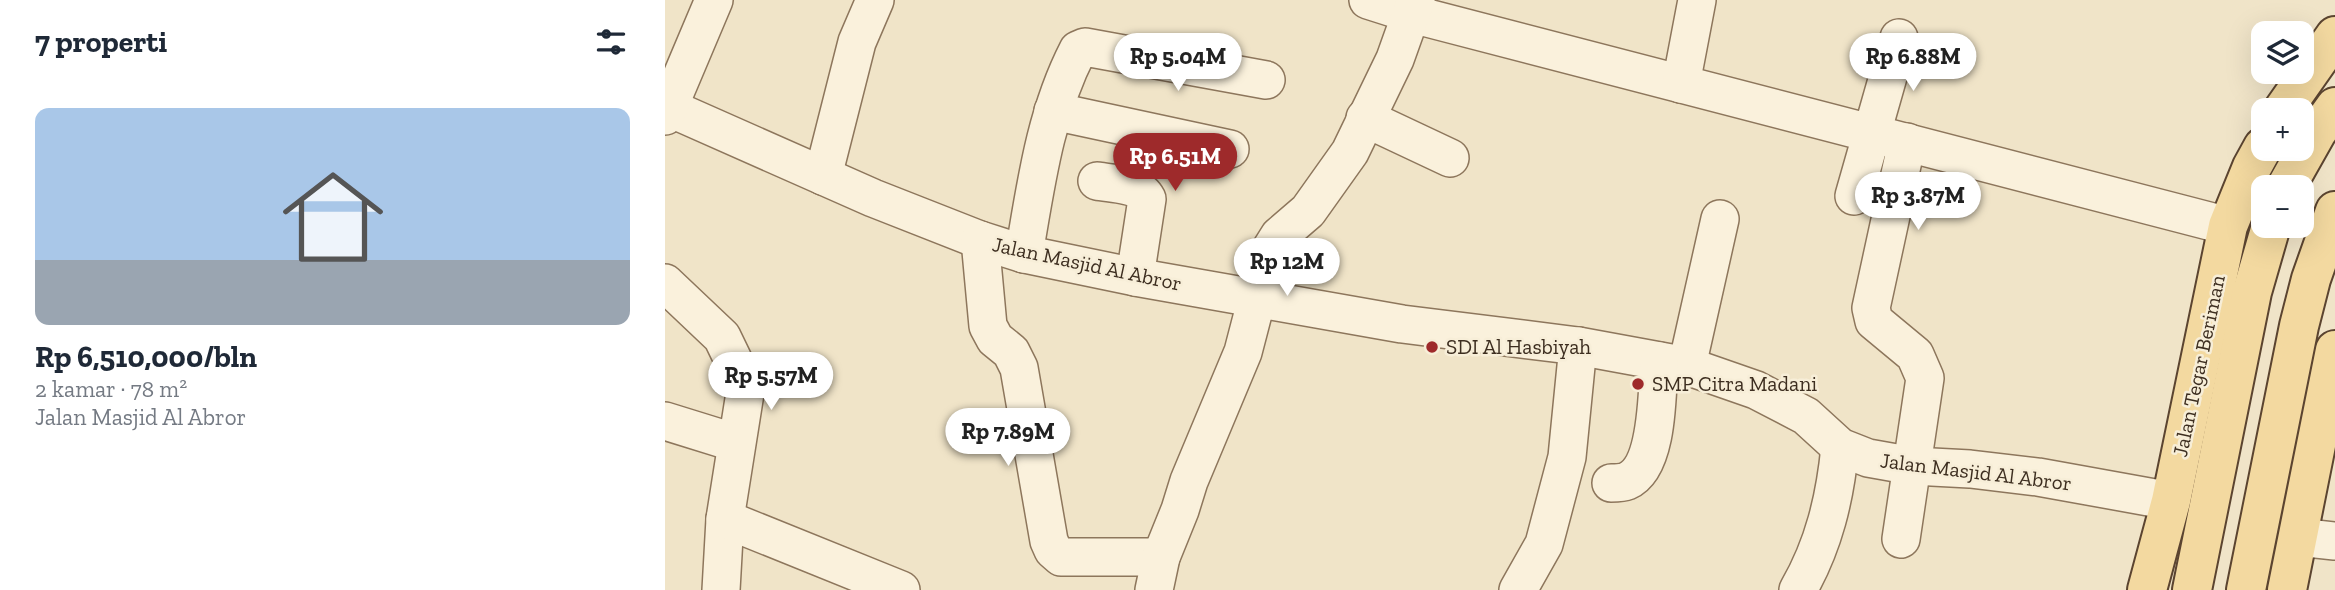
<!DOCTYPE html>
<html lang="id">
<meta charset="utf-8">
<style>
:root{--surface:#fff;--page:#f2f2f3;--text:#1f2937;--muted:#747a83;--line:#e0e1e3;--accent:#9e2a2b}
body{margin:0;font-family:"Zilla Slab",serif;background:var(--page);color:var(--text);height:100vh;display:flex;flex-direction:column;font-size:26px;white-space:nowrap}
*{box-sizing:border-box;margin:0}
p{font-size:23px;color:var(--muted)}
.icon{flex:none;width:38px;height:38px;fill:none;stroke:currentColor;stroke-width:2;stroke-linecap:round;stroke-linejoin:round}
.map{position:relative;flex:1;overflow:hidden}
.details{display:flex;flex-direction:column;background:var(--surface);width:665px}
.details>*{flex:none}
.buttons{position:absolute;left:1586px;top:21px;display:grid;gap:14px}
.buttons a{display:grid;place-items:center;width:63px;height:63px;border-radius:14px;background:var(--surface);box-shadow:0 7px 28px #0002;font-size:35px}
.price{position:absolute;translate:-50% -60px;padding:0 16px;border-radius:24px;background:#fff;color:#222;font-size:23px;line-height:46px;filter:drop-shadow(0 2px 4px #0008)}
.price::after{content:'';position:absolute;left:50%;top:42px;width:21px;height:16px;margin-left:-10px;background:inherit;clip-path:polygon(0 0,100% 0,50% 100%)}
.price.active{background:var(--accent);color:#fff}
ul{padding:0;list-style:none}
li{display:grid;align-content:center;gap:14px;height:371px;padding:0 35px}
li+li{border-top:2px solid var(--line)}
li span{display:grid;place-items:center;height:217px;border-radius:14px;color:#555}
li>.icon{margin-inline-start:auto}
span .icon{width:126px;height:126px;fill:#fffc;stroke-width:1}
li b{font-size:30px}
h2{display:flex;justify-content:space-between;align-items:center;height:84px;padding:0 35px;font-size:30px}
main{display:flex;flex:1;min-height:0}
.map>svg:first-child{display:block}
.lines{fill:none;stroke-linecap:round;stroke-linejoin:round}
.minor-casing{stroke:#8d765c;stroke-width:40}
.major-casing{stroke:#5b4430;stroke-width:42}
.minor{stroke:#faf1dc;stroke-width:37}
.major{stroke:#f3d9a0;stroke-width:38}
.poi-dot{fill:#9e2a2b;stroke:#f7eed8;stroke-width:2.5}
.labels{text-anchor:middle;stroke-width:5;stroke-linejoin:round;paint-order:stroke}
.street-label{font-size:21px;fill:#3d2e20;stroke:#f7eed8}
.poi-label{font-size:21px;fill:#3d2e20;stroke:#f7eed8;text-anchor:start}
</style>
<main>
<section class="details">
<h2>7 properti<svg class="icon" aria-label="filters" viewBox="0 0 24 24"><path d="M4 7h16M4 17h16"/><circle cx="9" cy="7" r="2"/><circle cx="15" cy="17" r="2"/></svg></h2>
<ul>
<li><span style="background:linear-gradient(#a9c7e8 70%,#9aa5b1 0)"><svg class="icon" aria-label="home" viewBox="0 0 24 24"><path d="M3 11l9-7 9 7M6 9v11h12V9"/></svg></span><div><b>Rp 6,510,000/bln</b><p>2 kamar · 78 m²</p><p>Jalan Masjid Al Abror</p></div></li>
</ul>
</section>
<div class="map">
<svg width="1670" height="590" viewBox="0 0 1670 590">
<rect width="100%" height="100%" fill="#f0e4c8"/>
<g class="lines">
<defs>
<g id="minor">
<polyline points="703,0 747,14 1563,226"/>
<polyline points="1016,84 1032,0"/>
<polyline points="0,106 208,198 315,240 359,254 470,277 737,324 913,346 1022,366 1091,390 1141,416 1175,447 1203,458 1248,466 1305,469 1373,477 1506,501"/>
<polyline points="388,111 565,149"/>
<polyline points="0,116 49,0"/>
<polyline points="700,118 785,158"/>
<polyline points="158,176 192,42 210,0"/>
<path d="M432 181C448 184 474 183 482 199L470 277"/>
<polyline points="1189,196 1234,38"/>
<polyline points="315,240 323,326 330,339 346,352 354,368 384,541 388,550 396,557 496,557"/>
<path d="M359 254C371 184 380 114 413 50L420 47 601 80"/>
<polyline points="0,283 57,337 71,366 80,393 60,519 56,590"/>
<polyline points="1022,366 1055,219"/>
<polyline points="0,421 71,443"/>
<path d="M946 483C951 483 957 483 962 481 994 467 992 391 994 361"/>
<polyline points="60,519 236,590"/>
<polyline points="1633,537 1670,541"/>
<polyline points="1236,539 1260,378 1250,355 1209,321 1206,308 1242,142"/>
<polyline points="489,590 496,557 515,510 524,481 578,352 604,252 614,236 643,211 685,152 730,59 751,0"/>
<polyline points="853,590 879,544 902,457 913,346"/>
<path d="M1133 590C1159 545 1170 498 1175 447"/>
</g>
<g id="major">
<polyline points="1618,110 1670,36"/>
<polyline points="1621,187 1652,132 1670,107"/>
<polyline points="1482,590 1506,501 1563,226 1587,167 1598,147"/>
<polyline points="1527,590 1587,292 1606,226"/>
<polyline points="1581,590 1634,326 1646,279 1670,211"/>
<polyline points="1622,590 1670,350"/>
</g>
</defs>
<use href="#minor" class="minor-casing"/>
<use href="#major" class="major-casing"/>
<use href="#minor" class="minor"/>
<use href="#major" class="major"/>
</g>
<g class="poi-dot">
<circle cx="767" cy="347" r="7"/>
<circle cx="973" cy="384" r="7"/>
</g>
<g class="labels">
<g class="street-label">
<text transform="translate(422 264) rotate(12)" y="7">Jalan Masjid Al Abror</text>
<text transform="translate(1534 366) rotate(-78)" y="7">Jalan Tegar Beriman</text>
<text transform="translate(1311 472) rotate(7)" y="7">Jalan Masjid Al Abror</text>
</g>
<g class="poi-label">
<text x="781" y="354">SDI Al Hasbiyah</text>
<text x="987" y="391">SMP Citra Madani</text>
</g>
</g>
</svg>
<div class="buttons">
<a><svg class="icon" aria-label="layers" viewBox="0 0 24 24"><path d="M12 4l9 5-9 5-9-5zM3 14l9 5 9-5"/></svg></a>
<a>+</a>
<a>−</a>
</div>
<b class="price" style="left:513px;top:93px">Rp 5.04M</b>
<b class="price" style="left:1248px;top:93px">Rp 6.88M</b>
<b class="price active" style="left:510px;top:193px">Rp 6.51M</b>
<b class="price" style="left:1253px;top:232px">Rp 3.87M</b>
<b class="price" style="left:622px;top:298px">Rp 12M</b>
<b class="price" style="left:106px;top:412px">Rp 5.57M</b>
<b class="price" style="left:343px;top:468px">Rp 7.89M</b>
</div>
</main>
